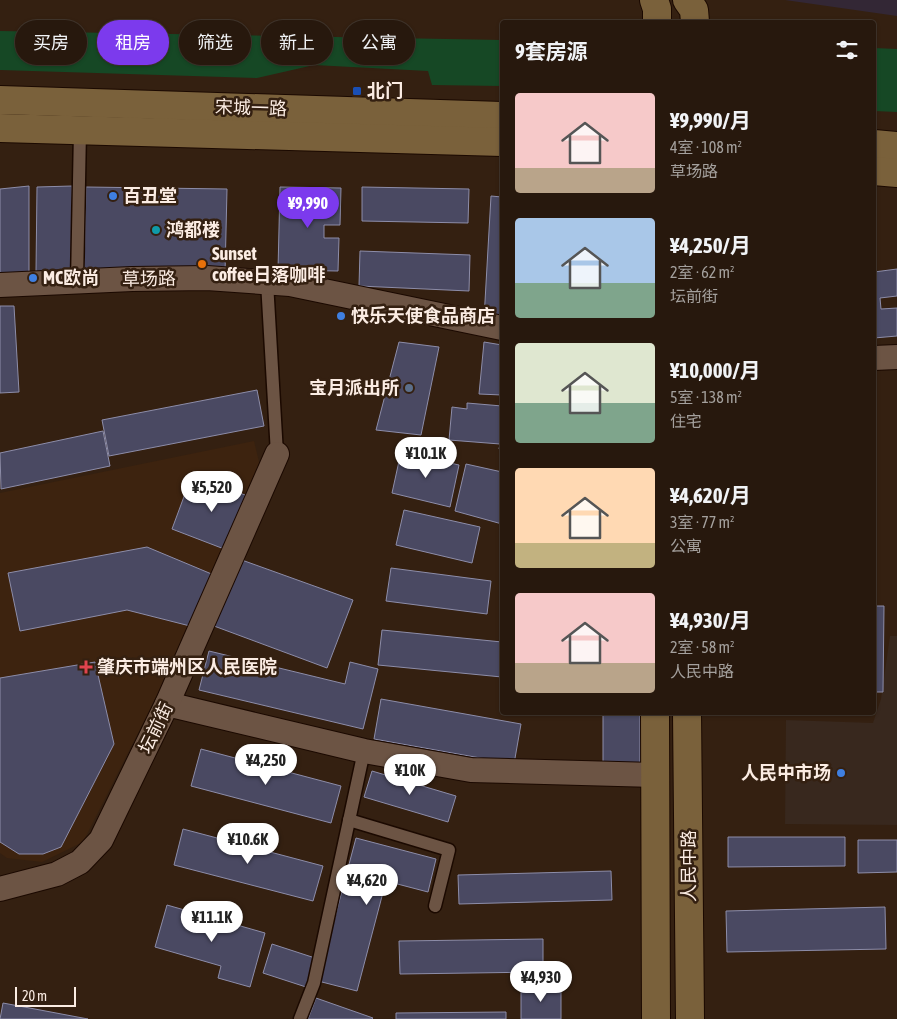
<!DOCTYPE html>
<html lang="zh">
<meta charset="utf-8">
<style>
:root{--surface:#27180d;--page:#33251b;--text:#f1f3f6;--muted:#a4a09d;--line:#43372e;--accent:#7c3aed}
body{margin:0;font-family:"Asap Condensed","Noto Sans SC",sans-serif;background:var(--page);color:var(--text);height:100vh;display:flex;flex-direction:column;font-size:19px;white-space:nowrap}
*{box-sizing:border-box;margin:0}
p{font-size:16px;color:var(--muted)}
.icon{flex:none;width:28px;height:28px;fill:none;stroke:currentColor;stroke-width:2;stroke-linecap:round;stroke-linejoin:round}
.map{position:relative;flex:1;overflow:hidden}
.sheet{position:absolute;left:500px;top:20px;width:376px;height:695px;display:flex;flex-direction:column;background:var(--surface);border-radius:5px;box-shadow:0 1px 4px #0004,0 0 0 1px var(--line)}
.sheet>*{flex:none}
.banner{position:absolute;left:15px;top:20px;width:410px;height:45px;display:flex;gap:10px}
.scale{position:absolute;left:15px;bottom:12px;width:61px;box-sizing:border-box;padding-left:5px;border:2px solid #fbece3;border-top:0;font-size:14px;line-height:18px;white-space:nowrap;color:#fbece3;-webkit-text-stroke:4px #342011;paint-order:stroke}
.price{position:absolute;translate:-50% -42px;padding:0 11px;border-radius:18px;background:#fff;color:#222;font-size:16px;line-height:32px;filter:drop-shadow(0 1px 2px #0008)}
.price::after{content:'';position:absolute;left:50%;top:30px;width:15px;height:11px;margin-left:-8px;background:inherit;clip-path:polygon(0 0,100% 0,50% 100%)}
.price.current{background:var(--accent);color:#fff}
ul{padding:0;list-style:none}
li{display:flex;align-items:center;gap:15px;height:125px;padding:0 15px}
li span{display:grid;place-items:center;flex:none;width:140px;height:100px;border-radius:5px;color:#555}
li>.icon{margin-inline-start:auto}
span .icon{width:60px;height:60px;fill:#fffc;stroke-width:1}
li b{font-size:21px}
h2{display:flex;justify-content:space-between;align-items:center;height:60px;padding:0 15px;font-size:21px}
.chip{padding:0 18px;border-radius:22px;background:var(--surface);box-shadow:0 1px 4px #0004,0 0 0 1px var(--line);font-size:18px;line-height:45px}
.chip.current{background:var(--accent);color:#fff}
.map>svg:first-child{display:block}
.commercial{fill:#38281e}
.built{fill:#3d230f}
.education{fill:#332735}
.green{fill:#164825}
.building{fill:#4a4962;stroke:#8d8da9}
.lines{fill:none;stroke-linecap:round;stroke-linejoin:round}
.service-casing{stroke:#1b0900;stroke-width:15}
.minor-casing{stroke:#1b0900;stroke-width:26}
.secondary-casing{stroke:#1b0900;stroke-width:30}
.service{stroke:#6c5444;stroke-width:12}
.minor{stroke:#6c5444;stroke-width:24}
.secondary{stroke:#7a613b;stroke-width:28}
.transit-dot{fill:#1a4fb4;stroke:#342011;stroke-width:2}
.shop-dot{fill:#3f7fe0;stroke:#342011;stroke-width:2}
.culture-dot{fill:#0f9aa8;stroke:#342011;stroke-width:2}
.food-dot{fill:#e8710a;stroke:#342011;stroke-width:2}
.service-dot{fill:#5c6f8a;stroke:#342011;stroke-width:2}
.health-dot{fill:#e0444e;stroke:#342011;stroke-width:2}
.labels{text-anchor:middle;stroke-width:5;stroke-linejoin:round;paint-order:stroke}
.poi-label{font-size:18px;font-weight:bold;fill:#fbece3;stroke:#342011;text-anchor:start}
.street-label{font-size:18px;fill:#fbece3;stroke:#342011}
</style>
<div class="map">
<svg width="897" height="1019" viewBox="0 0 897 1019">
<rect width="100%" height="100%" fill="#342011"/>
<polygon class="commercial" points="890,636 897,636 897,825 785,824 786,720 873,723 881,699"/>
<polygon class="built" points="254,441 264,483 83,842 42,862 7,858 0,853 0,493"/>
<polygon class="education" points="785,0 897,0 897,16"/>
<g class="green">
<polygon points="0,31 502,40 502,86 432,85 428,71 314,65 257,78 0,70"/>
<polygon points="874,48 897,49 897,112 874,111"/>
</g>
<g class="building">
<polygon points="29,186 29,277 0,277 0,189"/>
<polygon points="72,186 72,272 36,273 37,187"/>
<polygon points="86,187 227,189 225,274 84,272"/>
<polygon points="280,187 341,188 340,225 324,225 324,238 339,238 338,271 278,270"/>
<polygon points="362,187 469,189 468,223 362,221"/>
<polygon points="491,196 502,197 502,321 484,319"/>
<polygon points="360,251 470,255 469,291 359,286"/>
<polygon points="897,269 897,296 880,298 881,309 897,308 897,336 874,338 874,272"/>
<polygon points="0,306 14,306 19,392 0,393"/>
<polygon points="399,342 439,347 421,435 376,430"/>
<polygon points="484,342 502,345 502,395 479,394"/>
<polygon points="257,390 264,426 109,456 102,420"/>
<polygon points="467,403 502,406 502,449 499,449 500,444 449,440 452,407 467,409"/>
<polygon points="103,431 110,466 1,489 0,453"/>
<polygon points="401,452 459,465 450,507 392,493"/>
<polygon points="466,464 502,472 502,524 455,511"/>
<polygon points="192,475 253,498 232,552 172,529"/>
<polygon points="404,510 480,527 472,563 396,545"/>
<polygon points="147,547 214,575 194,627 127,610 20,631 8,573"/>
<polygon points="239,559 353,600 327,668 214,626"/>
<polygon points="391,568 491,581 487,614 386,601"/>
<polygon points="874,606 884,606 883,692 874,692"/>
<polygon points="382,630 502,642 502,677 378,665"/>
<polygon points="209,651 345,684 350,662 378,669 363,729 199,690"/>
<polygon points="95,662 114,744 61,847 43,854 19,854 0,842 0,678"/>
<polygon points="381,699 521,724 514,764 374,739"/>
<rect x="603" y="712" width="37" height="51"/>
<polygon points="201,749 341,786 331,823 191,786"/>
<polygon points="372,771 456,796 448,822 364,797"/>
<polygon points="183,829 323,866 313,901 174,865"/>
<polygon points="728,837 845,837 845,866 728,867"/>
<polygon points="356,838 436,859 428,892 386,881 357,991 318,981"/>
<polygon points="858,840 897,840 897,872 858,873"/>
<polygon points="611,871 612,900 459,904 458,875"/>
<polygon points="167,905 265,933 250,987 218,978 221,966 155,947"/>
<polygon points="885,907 886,949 727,952 726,911"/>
<polygon points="543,939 543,972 400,974 399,941"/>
<polygon points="272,944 315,958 306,987 263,973"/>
<polygon points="561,986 561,1019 521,1019 521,987"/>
<polygon points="316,998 373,1018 372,1019 308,1019"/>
<polygon points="3,1003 88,1019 0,1019"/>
<polygon points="506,1012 506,1019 396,1019 396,1013"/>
</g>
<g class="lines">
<defs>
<g id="service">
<polyline points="77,282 80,131"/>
<polyline points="267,282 277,454"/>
<polyline points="349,820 449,850 435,906"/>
<polyline points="300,1019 314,983 364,751"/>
</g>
<g id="minor">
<polyline points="0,285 132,279 207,278 290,284 502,328"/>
<polyline points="874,358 897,357"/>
<polyline points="167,704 364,751 471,770 655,775"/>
<polyline points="0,889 57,874 80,862 101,840 167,704 277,454"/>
</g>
<g id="secondary">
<polyline points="654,0 657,9 657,22"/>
<polyline points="687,0 694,10 695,22"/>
<polyline points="0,100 502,116"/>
<polyline points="0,128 502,142"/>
<polyline points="874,144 897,146"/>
<polyline points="874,171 897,173"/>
<polyline points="655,712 656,1019"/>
<polyline points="687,712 690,1019"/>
</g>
</defs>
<use href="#service" class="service-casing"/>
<use href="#minor" class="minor-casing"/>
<use href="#secondary" class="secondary-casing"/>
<use href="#service" class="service"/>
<use href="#minor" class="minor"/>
<use href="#secondary" class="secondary"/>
</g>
<rect class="transit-dot" x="352" y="86" width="10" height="10" rx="2.5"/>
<g class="shop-dot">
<circle cx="113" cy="196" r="5"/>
<circle cx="33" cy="278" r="5"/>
<circle cx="341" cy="316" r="5"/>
<circle cx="841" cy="773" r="5"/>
</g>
<circle class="culture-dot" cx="156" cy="230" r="5"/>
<circle class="food-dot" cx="202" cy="264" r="5"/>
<circle class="service-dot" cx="409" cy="388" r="5"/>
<path class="health-dot" d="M83.5 659.5h5v5h5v5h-5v5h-5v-5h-5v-5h5z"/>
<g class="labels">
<g class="poi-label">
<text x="367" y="97">北门</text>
<text x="123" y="202">百丑堂</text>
<text x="166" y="236">鸿都楼</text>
<text x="212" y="260">Sunset<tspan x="212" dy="21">coffee日落咖啡</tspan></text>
<text x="43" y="284">MC欧尚</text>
<text x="351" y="322">快乐天使食品商店</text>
<text x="399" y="394" text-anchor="end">宝月派出所</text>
<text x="97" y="673">肇庆市端州区人民医院</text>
<text x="831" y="779" text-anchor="end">人民中市场</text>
</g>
<g class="street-label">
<text transform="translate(251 108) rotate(2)" y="6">宋城一路</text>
<text transform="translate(149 279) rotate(-1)" y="6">草场路</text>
<text transform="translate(156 728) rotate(-64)" y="6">坛前街</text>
<text transform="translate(689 866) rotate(-90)" y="6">人民中路</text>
</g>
</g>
</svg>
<div class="scale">20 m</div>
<b class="price current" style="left:308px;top:229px">¥9,990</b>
<b class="price" style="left:426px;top:479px">¥10.1K</b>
<b class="price" style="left:212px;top:513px">¥5,520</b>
<b class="price" style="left:266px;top:786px">¥4,250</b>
<b class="price" style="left:410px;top:796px">¥10K</b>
<b class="price" style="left:248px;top:865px">¥10.6K</b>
<b class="price" style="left:367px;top:906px">¥4,620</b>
<b class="price" style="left:212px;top:943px">¥11.1K</b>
<b class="price" style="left:541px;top:1003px">¥4,930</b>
<div class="banner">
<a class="chip">买房</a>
<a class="chip current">租房</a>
<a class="chip">筛选</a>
<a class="chip">新上</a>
<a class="chip">公寓</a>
</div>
<section class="sheet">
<h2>9套房源<svg class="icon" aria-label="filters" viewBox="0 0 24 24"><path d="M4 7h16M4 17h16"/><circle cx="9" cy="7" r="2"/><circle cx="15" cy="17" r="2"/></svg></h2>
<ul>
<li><span style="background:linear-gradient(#f6c9c9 75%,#b9a48a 0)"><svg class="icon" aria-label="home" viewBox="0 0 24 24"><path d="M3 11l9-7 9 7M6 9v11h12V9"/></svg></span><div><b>¥9,990/月</b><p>4室 · 108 m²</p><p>草场路</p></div></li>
<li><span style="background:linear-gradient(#a9c7e8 65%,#7fa58c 0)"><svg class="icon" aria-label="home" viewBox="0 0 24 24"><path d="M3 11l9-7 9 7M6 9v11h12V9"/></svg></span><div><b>¥4,250/月</b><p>2室 · 62 m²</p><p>坛前街</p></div></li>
<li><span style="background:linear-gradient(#dfe7d0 60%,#7fa58c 0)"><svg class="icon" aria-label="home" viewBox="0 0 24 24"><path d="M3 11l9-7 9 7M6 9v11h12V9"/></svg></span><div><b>¥10,000/月</b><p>5室 · 138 m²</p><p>住宅</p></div></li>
<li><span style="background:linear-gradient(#ffd9b3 75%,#c2b280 0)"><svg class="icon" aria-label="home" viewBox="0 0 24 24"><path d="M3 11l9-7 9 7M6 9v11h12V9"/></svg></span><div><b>¥4,620/月</b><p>3室 · 77 m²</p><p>公寓</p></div></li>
<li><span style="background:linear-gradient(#f6c9c9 70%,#b9a48a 0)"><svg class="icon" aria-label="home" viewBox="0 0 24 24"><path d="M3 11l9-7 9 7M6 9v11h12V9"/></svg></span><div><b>¥4,930/月</b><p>2室 · 58 m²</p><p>人民中路</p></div></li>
</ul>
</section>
</div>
